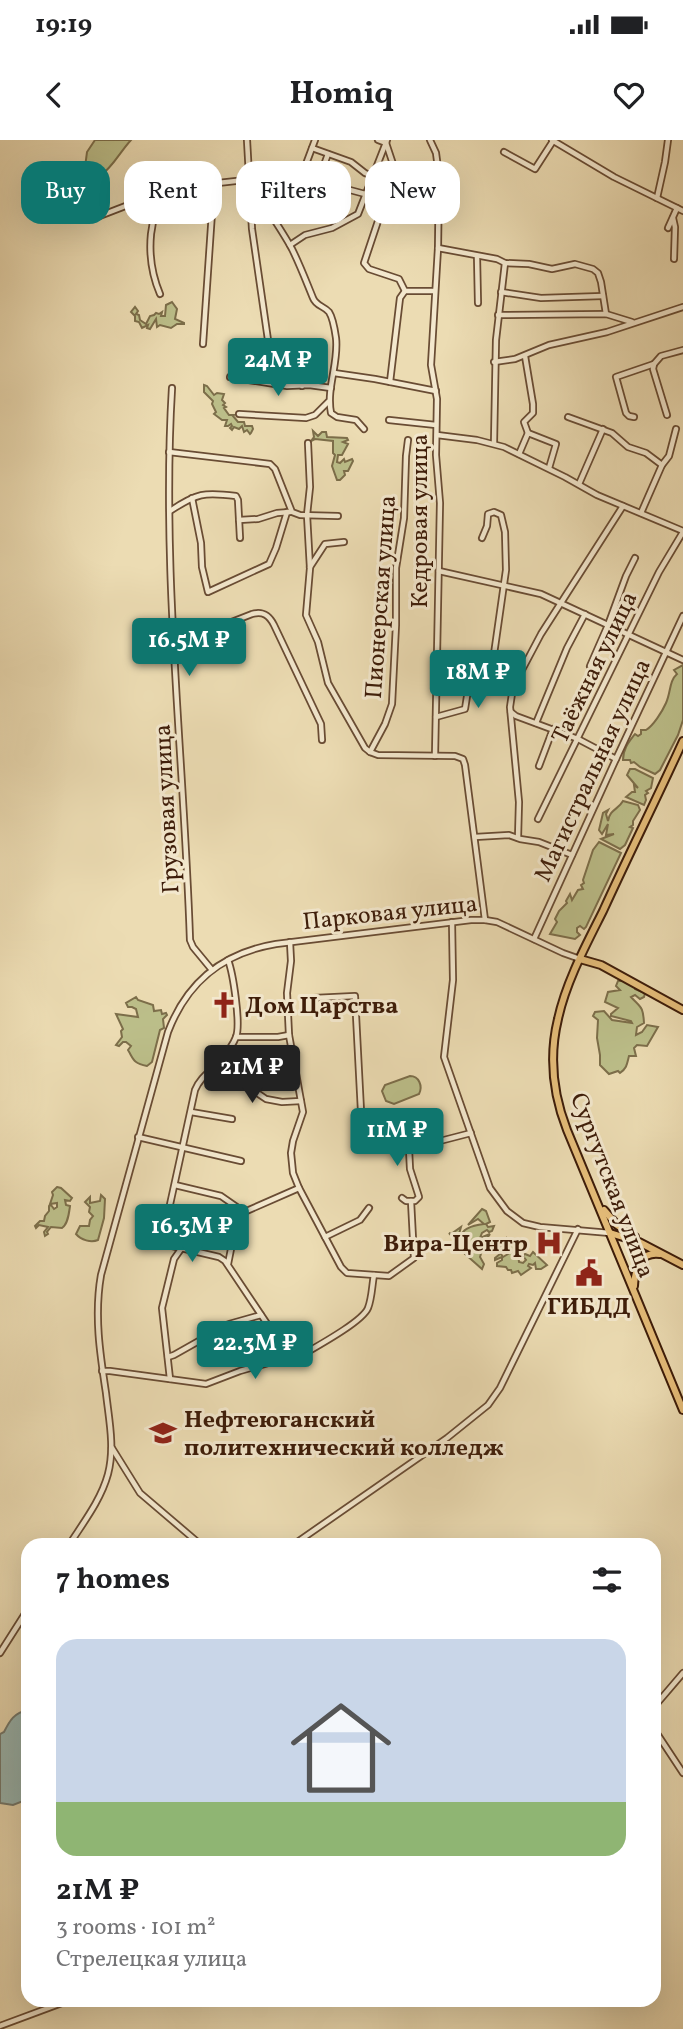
<!DOCTYPE html>
<meta charset="utf-8">
<style>
:root{--surface:#fff;--page:#f6f6f6;--text:#202124;--muted:#757577;--line:#e0e0e0;--accent:#0f766e}
body{margin:0;font-family:Vollkorn,serif;background:var(--page);color:var(--text);height:100vh;display:flex;flex-direction:column;font-size:26px;white-space:nowrap}
*{box-sizing:border-box;margin:0}
p{font-size:23px;color:var(--muted)}
.icon{flex:none;width:38px;height:38px;fill:none;stroke:currentColor;stroke-width:2;stroke-linecap:round;stroke-linejoin:round}
.map{position:relative;flex:1;overflow:hidden}
.side{position:absolute;left:21px;top:1398px;width:640px;height:469px;display:flex;flex-direction:column;background:var(--surface);border-radius:21px;box-shadow:0 7px 28px #0002}
.side>*{flex:none}
.banner{position:absolute;left:21px;top:21px;width:642px;height:63px;display:flex;gap:14px}
.price{position:absolute;translate:-50% -60px;padding:0 16px;border-radius:7px;background:var(--accent);color:#fff;font-size:23px;line-height:46px;filter:drop-shadow(0 2px 4px #0008)}
.price::after{content:'';position:absolute;left:50%;top:42px;width:21px;height:16px;margin-left:-10px;background:inherit;clip-path:polygon(0 0,100% 0,50% 100%)}
.price.active{background:#222;color:#fff}
ul{padding:0;list-style:none}
li{display:grid;align-content:center;gap:14px;height:371px;padding:0 35px}
li+li{border-top:2px solid var(--line)}
li span{display:grid;place-items:center;height:217px;border-radius:21px;color:#555}
li>.icon{margin-inline-start:auto}
span .icon{width:126px;height:126px;fill:#fffc;stroke-width:1}
li b{font-size:30px}
h2{display:flex;justify-content:space-between;align-items:center;height:84px;padding:0 35px;font-size:30px}
.tag{padding:0 24px;border-radius:21px;background:var(--surface);box-shadow:0 7px 28px #0002;font-size:24px;line-height:63px}
.tag.active{background:var(--accent);color:#fff}
.status{display:flex;justify-content:space-between;align-items:center;height:49px;padding:0 35px;background:var(--surface);direction:ltr}
.status svg{height:19px;fill:currentColor}
header{display:flex;justify-content:space-between;align-items:center;height:91px;padding:0 35px;background:var(--surface);font-size:32px;font-weight:700}
.map>svg:first-child{display:block}
.green{fill:#bcbf8a;stroke:#7c6e4a;stroke-width:2}
.water{fill:#9bbab5;stroke:#757b70;stroke-width:2}
.lines{fill:none;stroke-linecap:round;stroke-linejoin:round}
.minor-casing{stroke:#694c34;stroke-width:8}
.major-casing{stroke:#3d1c09;stroke-width:10}
.minor{stroke:#f3e8ce;stroke-width:4.5}
.major{stroke:#e6be7a;stroke-width:6}
.labels{text-anchor:middle;stroke-width:6;stroke-linejoin:round;paint-order:stroke}
.street-label{font-size:24px;fill:#3d1c09;stroke:#f3e8ce}
.poi-label{font-size:24px;font-weight:bold;fill:#3d1c09;stroke:#f3e8ce;text-anchor:start}
</style>
<div class="status"><b>19:19</b><svg viewBox="0 0 49 12"><path d="M0 12V9h3v3zM5 12V6h3v6zM10 12V3h3v9zM15 12V0h3v12zM26 1h20v11H26zM47 4h2v5h-2z"/></svg></div>
<header><svg class="icon" aria-label="back" viewBox="0 0 24 24"><path d="M15 5l-7 7 7 7"/></svg>Homiq<svg class="icon" aria-label="heart" viewBox="0 0 24 24"><path d="M12 20l-8-8c-3-5 5-10 8-4 3-6 11-1 8 4z"/></svg></header>
<div class="map">
<svg width="683" height="1889" viewBox="0 0 683 1889">
<rect width="100%" height="100%" fill="#ecdcb3"/>
<filter id="stains"><feTurbulence type="fractalNoise" baseFrequency=".00286" numOctaves="4"/><feColorMatrix values="0 0 0 0 .2 0 0 0 0 .09 0 0 0 0 .02 0 0 0 .5 -.17"/></filter>
<radialGradient id="worn" r=".72"><stop offset=".6" stop-color="#630" stop-opacity="0"/><stop offset="1" stop-color="#630" stop-opacity=".3"/></radialGradient>
<g class="green">
<path d="M95 0H131C119 13 114 26 99 37L93 29 85 27 87 12Z"/>
<path d="M35 27 39 28 45 38 52 43 65 33 70 35 72 32 79 37 81 49 77 55 68 57 67 62 61 67 49 48C39 47 34 43 30 34Z"/>
<polygon points="172,162 177,169 175,179 184,183 184,184 177,184 171,188 160,185 157,187 156,179 150,189 147,188 148,185 142,188 139,182 135,181 135,176 131,172 135,167 138,171 136,174 139,175 140,180 146,184 150,176 154,175 156,173 159,174 162,172 161,176 165,176 166,165"/>
<polygon points="204,245 207,246 214,255 217,253 224,254 222,260 225,263 223,265 226,267 224,268 229,275 234,275 233,276 238,282 244,282 245,286 252,286 253,289 251,293 250,294 247,290 244,292 242,286 239,289 234,287 232,290 230,288 232,286 231,284 228,286 225,286 227,280 222,280 214,274 216,272 212,264 213,261 204,252"/>
<polygon points="313,291 318,296 322,292 326,292 327,297 347,298 348,300 343,302 348,304 342,315 338,315 337,322 340,323 344,319 345,322 352,319 353,321 348,331 344,331 345,335 340,340 337,340 332,326 335,315 333,313 333,301 315,299 311,301 314,297"/>
<path d="M683 525V580L678 595 660 630 655 634 640 627 634 622 631 623 630 620H623C623 609 628 603 635 594L638 596 641 594V590H646C653 586 662 572 666 563 671 552 669 541 677 534L674 530Z"/>
<polygon points="630,629 635,629 653,638 651,648 646,651 648,653 645,655 646,660 644,665 626,657 632,652 635,652 634,645 638,648 627,635"/>
<path d="M623 661 638 665 640 670 633 681V685L630 687 633 688 625 705 620 709 601 699 614 694 606 695 608 684 602 694 599 690 603 673 608 670 606 674 608 681C610 669 618 670 623 661Z"/>
<polygon points="599,702 621,713 586,787 584,789 580,786 577,788 577,792 580,795 575,799 550,794 557,782 555,779 559,771 567,763 566,761 570,754 572,760 578,750 583,749 581,745 584,743 583,740 593,710"/>
<path d="M618 841H626L635 847V849L645 853 644 857 640 859 635 855 631 857C641 868 643 866 644 883L637 887 636 895 642 892 647 885 658 887 647 906 637 905 634 908 636 916H629C627 924 627 928 620 933L618 931 609 934 600 925V915L597 898 598 880 593 876 595 872 604 871 612 880 632 883 631 881 611 876V874L618 868 605 862 608 852 620 850 616 846Z"/>
<path d="M136 857 138 860 153 865 154 871 161 870 162 874 166 873 167 875 163 879 164 888 160 890 152 922 147 926C133 923 134 920 128 910L131 906 126 902H123L119 906 116 905 122 897 121 891 123 889 116 874 138 877 136 869 132 867H128L126 863Z"/>
<path d="M410 936C419 936 423 946 419 954L394 964 386 961 382 951 385 945Z"/>
<path d="M57 1047 61 1048 72 1058 70 1061 65 1060 66 1065 70 1066C69 1073 68 1084 62 1088L51 1087 47 1092 48 1094 45 1096 44 1092 48 1087 39 1085 36 1088 35 1086 40 1081H44L45 1076 49 1071V1066L51 1065 54 1069 57 1067V1063L50 1064 53 1055 52 1052Z"/>
<path d="M101 1055 105 1059 104 1078 98 1100C91 1103 81 1100 76 1094L80 1086H89L90 1080 93 1076 89 1072 90 1067 85 1062 90 1057V1063L100 1061Z"/>
<path d="M482 1069 486 1071 490 1082 486 1084 488 1087 494 1086 492 1091 489 1092 487 1090 482 1093 480 1098 490 1094C484 1101 483 1107 480 1117L484 1124 482 1129 465 1114 467 1108 462 1107 449 1093 451 1094 461 1087 459 1094 461 1097C462 1088 475 1085 484 1084L478 1079 468 1085Z"/>
<polygon points="507,1097 506,1104 505,1104 501,1114 503,1117 508,1114 504,1111 506,1110 510,1100 518,1099 520,1103 521,1102 520,1106 524,1108 518,1113 519,1122 523,1123 526,1120 523,1116 525,1114 530,1116 533,1112 547,1125 541,1129 536,1129 535,1123 533,1125 529,1124 528,1126 531,1128 521,1135 518,1131 512,1133 511,1130 508,1130 506,1127 497,1126 497,1123 502,1120 502,1117 495,1120 495,1118 500,1114 498,1108 502,1106"/>
</g>
<path class="water" d="M28 1570V1663L23 1661 13 1665 0 1663V1594L4 1592C10 1580 14 1573 28 1570Z"/>
<g class="lines">
<defs>
<g id="minor">
<path d="M247 0 252 89 268 200 272 205C300 212 296 221 302 246"/>
<polyline points="378,0 386,3"/>
<polyline points="430,0 436,13 439,36 438,108 431,225 437,259 436,315 440,363 435,616"/>
<polyline points="552,0 614,37 683,71"/>
<polyline points="386,3 394,27 396,42 394,51 383,66 364,123 369,129 399,139 405,151"/>
<polyline points="312,8 351,22 365,33 372,36"/>
<polyline points="504,12 535,29 553,1"/>
<polyline points="302,38 332,49 350,50 365,54"/>
<path d="M249 40C262 63 279 85 292 109 300 125 306 141 313 158 316 166 324 166 329 172 333 178 335 191 336 198 339 223 326 248 331 273L337 277 356 280 364 289"/>
<path d="M154 55C156 69 153 81 151 94 149 114 152 135 160 154"/>
<polyline points="657,58 665,22 668,0"/>
<polyline points="97,77 154,55 200,45 262,38 297,48 315,0"/>
<polyline points="305,77 328,14"/>
<polyline points="673,78 675,87 674,119"/>
<polyline points="668,88 677,68"/>
<polyline points="290,105 305,95 332,88 358,74 387,0"/>
<polyline points="438,108 497,119 505,123 529,124 552,129 575,124 593,129 598,133 601,142 606,174"/>
<polyline points="477,116 478,163"/>
<polyline points="501,152 541,158 603,156"/>
<polyline points="498,175 606,174 632,182"/>
<polyline points="203,204 214,43"/>
<polyline points="525,216 533,264 533,273 524,282 528,293"/>
<polyline points="494,222 515,219 549,205 607,192 683,167"/>
<polyline points="654,224 653,229 667,275"/>
<polyline points="334,233 375,239 436,251"/>
<polyline points="230,237 287,246 309,245 331,248"/>
<polyline points="390,242 400,158 405,151 434,151"/>
<path d="M172 248C161 430 184 617 190 800L193 807 212 830"/>
<polyline points="239,274 306,278 315,275 328,262"/>
<polyline points="568,277 612,293 628,307 646,313 662,325"/>
<polyline points="634,277 629,276 626,273 616,237 654,224 661,216 683,210"/>
<polyline points="389,280 436,285"/>
<polyline points="437,295 477,300 504,307 565,337 597,355 683,391"/>
<polyline points="308,303 310,347 307,375 310,428 306,475 318,502 328,543 365,608 370,612 378,615 455,616 463,619 465,625 485,780"/>
<polyline points="494,303 496,200 505,123"/>
<polyline points="169,312 270,324 275,329 292,372 300,375 338,376"/>
<polyline points="519,314 528,293 556,304 549,328"/>
<polyline points="579,344 603,289"/>
<polyline points="192,358 201,403 202,427 208,452 269,424 276,408 287,372"/>
<path d="M170 371C197 353 204 352 236 356L238 360 240 398"/>
<polyline points="641,373 662,325 669,316 676,289"/>
<polyline points="239,380 258,379 277,373 290,372"/>
<polyline points="482,398 487,386 488,374 494,372 501,375 505,392 506,430 494,514"/>
<polyline points="310,427 325,404 344,402"/>
<polyline points="439,431 541,454 683,520"/>
<path d="M175 507 183 501 252 474C263 471 269 475 274 485L321 584 322 600"/>
<polyline points="590,526 608,485 626,436 635,418"/>
<polyline points="511,572 516,576 578,599 616,619"/>
<polyline points="436,577 465,569 472,524"/>
<polyline points="536,583 567,508 585,474"/>
<polyline points="370,612 385,584 392,564 396,485 396,428 404,378 406,316 408,300"/>
<polyline points="539,626 553,589"/>
<polyline points="538,679 659,432 683,392"/>
<polyline points="475,697 509,695 520,699 539,702 572,715"/>
<polyline points="518,698 519,662 510,567 513,547 541,494 623,366"/>
<polyline points="452,782 453,840 444,917 490,1048 507,1071 523,1083 540,1087 610,1093"/>
<polyline points="534,799 616,619 683,476"/>
<path d="M228 820C233 833 241 884 236 897 233 905 226 914 221 920 212 930 200 937 195 950L169 1069 168 1105 219 1117 225 1121 292 1221C308 1211 362 1183 368 1168 372 1158 372 1145 374 1135"/>
<polyline points="314,858 355,856 361,971 365,988 375,1000 382,1004"/>
<polyline points="236,897 278,897 289,895"/>
<polyline points="216,925 266,959 282,962 301,961"/>
<polyline points="191,972 232,979"/>
<polyline points="365,988 358,992 358,995 363,999 409,1009 471,993"/>
<polyline points="138,997 241,1021"/>
<polyline points="175,1045 221,1056 244,1072"/>
<polyline points="299,1048 341,1127 347,1133 389,1136 414,1118 411,1061"/>
<polyline points="402,1058 406,1061 415,1061 419,1057 410,1029 409,1009"/>
<polyline points="325,1097 360,1080 369,1068"/>
<polyline points="228,1124 234,1094 242,1073 299,1048 293,1033 291,1013 293,1001 303,972 289,895 287,853 291,821 290,802"/>
<polyline points="168,1217 174,1215 229,1184 261,1175"/>
<polyline points="102,1231 110,1231 206,1244 240,1231 289,1217"/>
<polyline points="170,1239 162,1168 174,1119 181,1109"/>
<polyline points="112,1308 140,1353 201,1405"/>
<path d="M69 1405C83 1383 101 1360 108 1334 115 1307 109 1280 106 1253 100 1214 94 1175 101 1135L168 892C187 842 222 813 276 804L471 780H485L497 782 563 813 580 819"/>
<polyline points="293,1405 447,1298 488,1265 500,1248 578,1089"/>
<polyline points="0,1513 28,1469"/>
<polyline points="654,1567 683,1533"/>
<polyline points="654,1589 683,1633"/>
<polyline points="0,1886 70,1860"/>
</g>
<g id="major">
<path d="M683 601C657 658 629 714 603 771 586 805 566 842 558 879 549 916 553 954 567 990L683 1270"/>
<polyline points="580,819 601,825 683,870"/>
<polyline points="604,1070 617,1085 635,1097"/>
<polyline points="610,1093 639,1102 683,1125"/>
<path d="M634 1146C635 1129 640 1111 660 1114"/>
</g>
</defs>
<use href="#minor" class="minor-casing"/>
<use href="#major" class="major-casing"/>
<use href="#minor" class="minor"/>
<use href="#major" class="major"/>
</g>
<defs>
<symbol id="church-bare" viewBox="-9 -9 18 18"><path d="M-1.2-6h2.4v3.5h3.3v2.4h-3.3V6h-2.4V-.1h-3.3v-2.4h3.3Z" fill="#8f2418" stroke="#f3e8ce" stroke-width="2.5" paint-order="stroke"/></symbol>
<symbol id="hospital-bare" viewBox="-9 -9 18 18"><path d="M-5-5h3v3.5h4V-5h3V5h-3V1.5h-4V5h-3Z" fill="#8f2418" stroke="#f3e8ce" stroke-width="2.5" paint-order="stroke"/></symbol>
<symbol id="civic-bare" viewBox="-9 -9 18 18"><path d="M-.6-6.5H3V-4.5H.6V-3L4-1V1h2V6H-6V1h2V-1L-.6-3ZM-1.2 2.5V6h2.4V2.5Z" fill="#8f2418" stroke="#f3e8ce" stroke-width="2.5" paint-order="stroke"/></symbol>
<symbol id="university-bare" viewBox="-9 -9 18 18"><path d="M0-5L7-2L0 1L-7-2ZM-4 1L0 2.5L4 1V4Q0 6-4 4Z" fill="#8f2418" stroke="#f3e8ce" stroke-width="2.5" paint-order="stroke"/></symbol>
</defs>
<g fill-rule="evenodd">
<use href="#church-bare" x="205" y="846" width="38" height="38"/>
<use href="#hospital-bare" x="530" y="1084" width="38" height="38"/>
<use href="#civic-bare" x="570" y="1114" width="38" height="38"/>
<use href="#university-bare" x="144" y="1274" width="38" height="38"/>
</g>
<g class="labels">
<g class="street-label">
<text transform="translate(419 381) rotate(-90)" y="8">Кедровая улица</text>
<text transform="translate(380 457) rotate(-86)" y="8">Пионерская улица</text>
<text transform="translate(594 527) rotate(-64)" y="8">Таёжная улица</text>
<text transform="translate(592 630) rotate(-65)" y="8">Магистральная улица</text>
<text transform="translate(166 669) rotate(-93)" y="8">Грузовая улица</text>
<text transform="translate(390 772) rotate(-6)" y="8">Парковая улица</text>
<text transform="translate(613 1045) rotate(69)" y="8">Сургутская улица</text>
</g>
<g class="poi-label">
<text x="245" y="873">Дом Царства</text>
<text x="528" y="1111" text-anchor="end">Вира-Центр</text>
<text x="589" y="1174" text-anchor="middle">ГИБДД</text>
<text x="184" y="1287">Нефтеюганский<tspan x="184" dy="28">политехнический колледж</tspan></text>
</g>
</g>
<rect width="100%" height="100%" filter="url(#stains)"/>
<rect width="100%" height="100%" fill="url(#worn)"/>
</svg>
<b class="price" style="left:278px;top:258px">24M ₽</b>
<b class="price" style="left:189px;top:538px">16.5M ₽</b>
<b class="price" style="left:478px;top:570px">18M ₽</b>
<b class="price active" style="left:252px;top:965px">21M ₽</b>
<b class="price" style="left:397px;top:1028px">11M ₽</b>
<b class="price" style="left:192px;top:1124px">16.3M ₽</b>
<b class="price" style="left:255px;top:1241px">22.3M ₽</b>
<div class="banner">
<a class="tag active">Buy</a>
<a class="tag">Rent</a>
<a class="tag">Filters</a>
<a class="tag">New</a>
</div>
<section class="side">
<h2>7 homes<svg class="icon" aria-label="filters" viewBox="0 0 24 24"><path d="M4 7h16M4 17h16"/><circle cx="9" cy="7" r="2"/><circle cx="15" cy="17" r="2"/></svg></h2>
<ul>
<li><span style="background:linear-gradient(#c9d6e8 75%,#8fb573 0)"><svg class="icon" aria-label="home" viewBox="0 0 24 24"><path d="M3 11l9-7 9 7M6 9v11h12V9"/></svg></span><div><b>21M ₽</b><p>3 rooms · 101 m²</p><p>Стрелецкая улица</p></div></li>
</ul>
</section>
</div>
